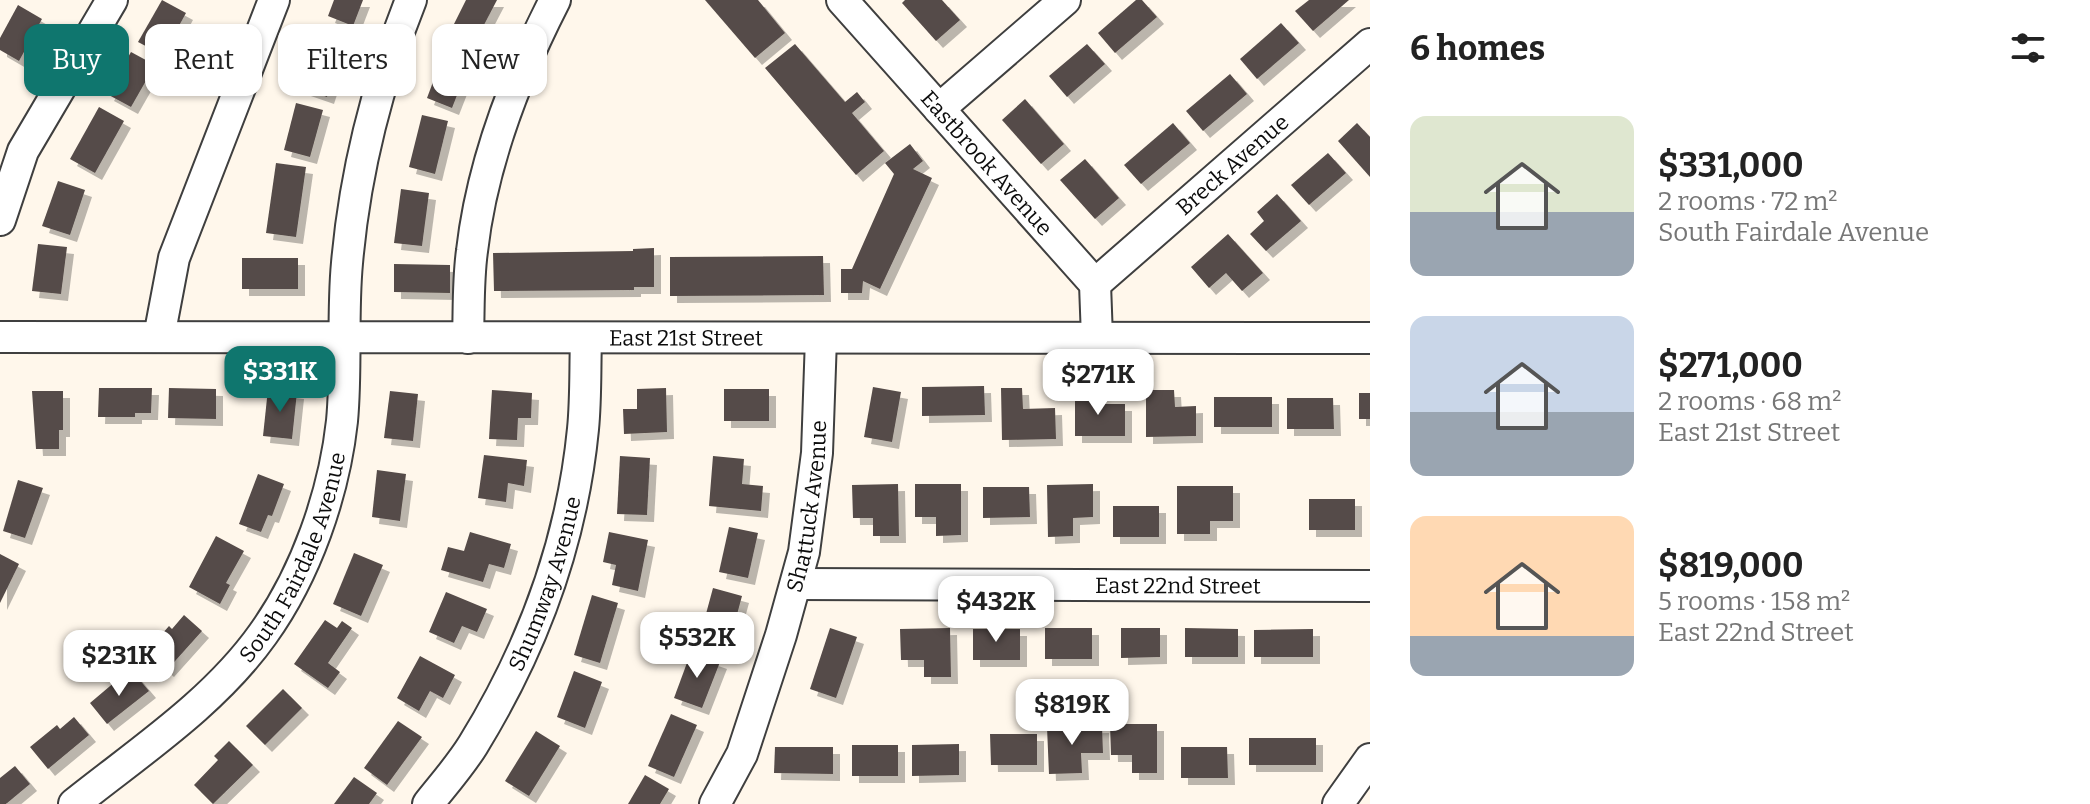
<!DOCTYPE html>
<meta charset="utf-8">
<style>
:root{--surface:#fff;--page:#f2f2f2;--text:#222;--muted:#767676;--accent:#0f766e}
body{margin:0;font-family:Bitter,serif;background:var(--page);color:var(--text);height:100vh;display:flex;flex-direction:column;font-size:30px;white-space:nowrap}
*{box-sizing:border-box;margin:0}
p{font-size:26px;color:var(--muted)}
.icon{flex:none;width:44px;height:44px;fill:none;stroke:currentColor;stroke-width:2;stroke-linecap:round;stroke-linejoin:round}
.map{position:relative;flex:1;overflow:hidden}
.sheet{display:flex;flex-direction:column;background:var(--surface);width:720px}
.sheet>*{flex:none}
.guide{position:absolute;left:24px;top:24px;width:760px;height:72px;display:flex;gap:16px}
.price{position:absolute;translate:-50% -68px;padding:0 18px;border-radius:16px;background:#fff;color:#222;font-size:26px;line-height:52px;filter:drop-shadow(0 2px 4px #0008)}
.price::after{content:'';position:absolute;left:50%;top:48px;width:24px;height:18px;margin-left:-12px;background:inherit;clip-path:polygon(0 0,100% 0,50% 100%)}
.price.active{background:var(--accent);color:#fff}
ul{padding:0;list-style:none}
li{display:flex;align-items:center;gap:24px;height:200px;padding:0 40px}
li span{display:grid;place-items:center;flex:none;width:224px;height:160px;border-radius:16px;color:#555}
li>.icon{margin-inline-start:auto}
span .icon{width:96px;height:96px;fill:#fffc;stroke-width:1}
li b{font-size:34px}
h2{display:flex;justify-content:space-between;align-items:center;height:96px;padding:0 40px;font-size:34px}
.pill{padding:0 28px;border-radius:16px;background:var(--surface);box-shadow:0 2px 6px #0004;font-size:28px;line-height:72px}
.pill.active{background:var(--accent);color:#fff}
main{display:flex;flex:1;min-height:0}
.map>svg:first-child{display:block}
.building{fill:#554b48;filter:url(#shadow)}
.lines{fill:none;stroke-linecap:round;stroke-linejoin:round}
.minor-casing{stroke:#3f3f3f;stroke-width:34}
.minor{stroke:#fff;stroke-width:30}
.labels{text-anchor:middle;stroke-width:8;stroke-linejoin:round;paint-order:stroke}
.street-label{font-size:22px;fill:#0c0c0c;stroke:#fff}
</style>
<main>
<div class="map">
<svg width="1370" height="804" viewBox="0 0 1370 804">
<defs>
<filter id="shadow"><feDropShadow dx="7" dy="7" stdDeviation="0" flood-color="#0004"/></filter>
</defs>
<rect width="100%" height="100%" fill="#fff7eb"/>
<g class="building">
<polygon points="162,0 186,13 163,55 138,42"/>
<polygon points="334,0 363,0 353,26 328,16"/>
<polygon points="466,0 497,0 474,44 450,32"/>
<polygon points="705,0 758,0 785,33 755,58"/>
<polygon points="905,0 942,0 960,20 936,41 902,3"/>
<polygon points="1136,0 1142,0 1157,17 1115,53 1098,33"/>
<polygon points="1309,0 1349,0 1313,31 1295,11"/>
<polygon points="18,5 42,19 19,61 0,50 0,38"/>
<polygon points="1281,23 1299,43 1257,79 1240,59"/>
<polygon points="318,36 344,45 327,97 301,88"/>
<polygon points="795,44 845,102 857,92 865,102 852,113 884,151 856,175 765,68"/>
<polygon points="1087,44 1105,64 1067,97 1049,76"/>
<polygon points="446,47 472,57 452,108 427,98"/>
<polygon points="131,52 155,65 131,107 107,94"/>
<polygon points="1230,74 1247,94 1203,131 1186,111"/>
<polygon points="1025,99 1064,144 1041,164 1002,120"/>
<polygon points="296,103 323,110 310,157 284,150"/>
<polygon points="99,107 124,121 95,173 70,159"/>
<polygon points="422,115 448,121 435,174 409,167"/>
<polygon points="1173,123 1190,143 1141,184 1124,165"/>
<polygon points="1357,123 1370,137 1370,177 1338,141"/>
<polygon points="910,144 923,161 913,169 932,178 880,289 863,281 862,293 841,293 841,269 852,269 894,174 885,163"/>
<polygon points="1328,153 1346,173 1309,205 1291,185"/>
<polygon points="1085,159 1119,198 1095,219 1060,180"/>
<polygon points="276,163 306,167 296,237 266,233"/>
<polygon points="58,181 85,190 70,235 42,226"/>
<polygon points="401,189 429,193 422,246 394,243"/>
<polygon points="1277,194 1301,221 1266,251 1250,234 1264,221 1257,212"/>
<polygon points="1228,234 1263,273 1242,291 1226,273 1209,288 1191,267"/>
<polygon points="38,244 67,247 61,294 32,291"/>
<polygon points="654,248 654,287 634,287 634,290 494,291 493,253 633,251 633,249"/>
<polygon points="823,256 824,295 670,296 670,257"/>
<rect x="242" y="258" width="56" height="31"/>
<polygon points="394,264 450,265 450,293 394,292"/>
<polygon points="984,386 985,415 922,416 922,387"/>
<polygon points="873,387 901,392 892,442 864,437"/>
<polygon points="99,388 152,388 151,413 135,413 135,417 98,417"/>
<polygon points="169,388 216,389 216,419 168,418"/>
<polygon points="666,388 667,432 624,434 623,409 637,409 637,389"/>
<polygon points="1001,388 1022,388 1023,409 1055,408 1056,439 1002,440"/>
<polygon points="268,389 297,392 292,439 263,436"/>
<rect x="724" y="389" width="45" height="32"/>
<polygon points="492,390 532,393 531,418 518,418 517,440 489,439"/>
<polygon points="1146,390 1174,390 1175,407 1196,406 1196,436 1146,437"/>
<polygon points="32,391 63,391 63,430 59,430 59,449 36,449"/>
<polygon points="390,391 418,394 413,441 384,438"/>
<polygon points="1075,391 1092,391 1092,404 1125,404 1125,436 1075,436"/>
<rect x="1359" y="393" width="11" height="26"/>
<rect x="1214" y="397" width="58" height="30"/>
<polygon points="1287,398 1333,398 1334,429 1287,429"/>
<polygon points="484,455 527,460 524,486 508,483 506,502 478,498"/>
<polygon points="620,456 650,458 647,515 617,514"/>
<polygon points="713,456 744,459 742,484 763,486 761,511 709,506"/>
<polygon points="377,470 406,474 400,521 372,517"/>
<polygon points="258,474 284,484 272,516 268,515 261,532 239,524"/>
<polygon points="18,480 43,488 25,538 3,531"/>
<polygon points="898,484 899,536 873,536 873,518 853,518 852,485"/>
<polygon points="915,484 961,484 961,535 936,536 936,517 915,517"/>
<polygon points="1093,484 1093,517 1073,518 1073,536 1048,537 1047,485"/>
<polygon points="1177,486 1233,486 1233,521 1210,521 1210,534 1177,534"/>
<polygon points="983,487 1029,487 1030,517 983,518"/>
<rect x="1309" y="499" width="46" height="31"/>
<rect x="1113" y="506" width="46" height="31"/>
<polygon points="729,527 758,533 748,578 719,572"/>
<polygon points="470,532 511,544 504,568 489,564 483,582 441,570 448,547 464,551"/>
<polygon points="609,532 648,540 638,591 612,585 616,565 603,562"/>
<polygon points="216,536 244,551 226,583 230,585 220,604 189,587"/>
<polygon points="354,553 383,565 361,616 333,604"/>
<polygon points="0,554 19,564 0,603"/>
<polygon points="713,588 742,596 729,644 700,636"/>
<polygon points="446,592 487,609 477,632 462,626 454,643 429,632"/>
<polygon points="592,595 618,603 600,663 574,655"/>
<polygon points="184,615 202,631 167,670 146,652 169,626 172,629"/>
<polygon points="325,620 337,628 342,621 352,628 328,663 340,672 328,688 294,664"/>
<polygon points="830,628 857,637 836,698 810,689"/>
<polygon points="950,628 951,677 924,677 924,660 901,660 900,629"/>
<rect x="1045" y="628" width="47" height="31"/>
<polygon points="1121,628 1160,628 1160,657 1121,658"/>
<polygon points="1185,628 1238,629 1238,657 1185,657"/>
<rect x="973" y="629" width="47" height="31"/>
<polygon points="1313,629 1313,657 1254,657 1254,630"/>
<polygon points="691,652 720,662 702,708 674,698"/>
<polygon points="420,656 455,675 443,698 430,691 419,711 397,698"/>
<polygon points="574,671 602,682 585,728 557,717"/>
<polygon points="133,672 149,691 107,724 90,703 116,681 119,684"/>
<polygon points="283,689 302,708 265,745 246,726"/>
<polygon points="671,714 697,725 674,777 648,766"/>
<polygon points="74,717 89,735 48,769 30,747 57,725 60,729"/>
<polygon points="398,721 422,737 387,785 364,768"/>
<polygon points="1110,724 1157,724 1157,773 1132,773 1132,755 1111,755"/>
<polygon points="1102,726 1103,753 1081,753 1082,773 1049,774 1047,727"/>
<polygon points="536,731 560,746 529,796 505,781"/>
<polygon points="990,734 1037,734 1037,765 991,765"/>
<rect x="1249" y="738" width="67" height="27"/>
<polygon points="229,741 253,765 213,804 194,785 218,760 214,756"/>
<polygon points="959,744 959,775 912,776 912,745"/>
<rect x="852" y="745" width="46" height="31"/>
<polygon points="775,747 833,747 833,774 774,773"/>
<polygon points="1181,747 1227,747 1228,778 1181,778"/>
<polygon points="15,766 30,784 6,804 0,804 0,778"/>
<polygon points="645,775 669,789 660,804 628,804"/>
<polygon points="354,777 377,793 369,804 334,804"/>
</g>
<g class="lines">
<defs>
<g id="minor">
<path id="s1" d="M842 0 1095 284 1097 338"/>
<polyline points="939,109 1065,0"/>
<polyline points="0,220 23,151 112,0"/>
<path id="s2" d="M1095 284 1370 44"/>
<path id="s3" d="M0 337 1370 338"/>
<polyline points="159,337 174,258 274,0"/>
<path d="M468 338C469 309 468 279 472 251 482 163 515 78 555 0"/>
<path id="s4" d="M796 584 1370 586"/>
<path id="s5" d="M74 804C139 752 214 703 263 634 306 574 334 494 342 421 347 368 342 316 347 263 355 172 377 85 411 0"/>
<path id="s6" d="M428 804C443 785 460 766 473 745 532 649 572 542 583 429 586 399 585 368 586 338"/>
<path id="s7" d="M715 804 742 754 781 635 804 552 817 453 821 338"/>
<polyline points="1338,804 1370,759"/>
</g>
</defs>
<use href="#minor" class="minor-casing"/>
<use href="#minor" class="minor"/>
</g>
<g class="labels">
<g class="street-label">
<text dy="8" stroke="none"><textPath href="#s1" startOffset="218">Eastbrook Avenue</textPath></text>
<text dy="8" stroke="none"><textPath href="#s2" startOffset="182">Breck Avenue</textPath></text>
<text dy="8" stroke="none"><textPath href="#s3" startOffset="686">East 21st Street</textPath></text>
<text dy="8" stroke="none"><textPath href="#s7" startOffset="314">Shattuck Avenue</textPath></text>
<text dy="8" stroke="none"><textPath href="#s5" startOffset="338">South Fairdale Avenue</textPath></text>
<text dy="8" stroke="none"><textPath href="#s6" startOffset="252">Shumway Avenue</textPath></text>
<text dy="8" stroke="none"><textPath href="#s4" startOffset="382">East 22nd Street</textPath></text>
</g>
</g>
</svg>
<b class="price active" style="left:280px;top:414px">$331K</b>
<b class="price" style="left:1098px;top:417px">$271K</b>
<b class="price" style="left:996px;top:644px">$432K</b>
<b class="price" style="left:697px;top:680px">$532K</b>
<b class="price" style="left:119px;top:698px">$231K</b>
<b class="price" style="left:1072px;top:747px">$819K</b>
<div class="guide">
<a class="pill active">Buy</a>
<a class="pill">Rent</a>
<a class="pill">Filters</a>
<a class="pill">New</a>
</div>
</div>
<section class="sheet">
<h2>6 homes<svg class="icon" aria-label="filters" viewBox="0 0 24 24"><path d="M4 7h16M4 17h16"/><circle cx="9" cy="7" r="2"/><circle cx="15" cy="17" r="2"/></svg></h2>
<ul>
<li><span style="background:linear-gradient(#dfe7d0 60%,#9aa5b1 0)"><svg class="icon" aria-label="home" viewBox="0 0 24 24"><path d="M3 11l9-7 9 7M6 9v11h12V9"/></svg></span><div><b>$331,000</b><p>2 rooms · 72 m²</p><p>South Fairdale Avenue</p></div></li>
<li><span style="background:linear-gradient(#c9d6e8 60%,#9aa5b1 0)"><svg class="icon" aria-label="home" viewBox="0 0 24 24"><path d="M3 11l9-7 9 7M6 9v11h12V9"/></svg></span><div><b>$271,000</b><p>2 rooms · 68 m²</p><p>East 21st Street</p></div></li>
<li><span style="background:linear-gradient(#ffd9b3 75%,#9aa5b1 0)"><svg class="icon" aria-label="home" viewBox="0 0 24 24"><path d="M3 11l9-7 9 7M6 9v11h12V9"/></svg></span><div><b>$819,000</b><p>5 rooms · 158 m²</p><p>East 22nd Street</p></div></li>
</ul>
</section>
</main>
